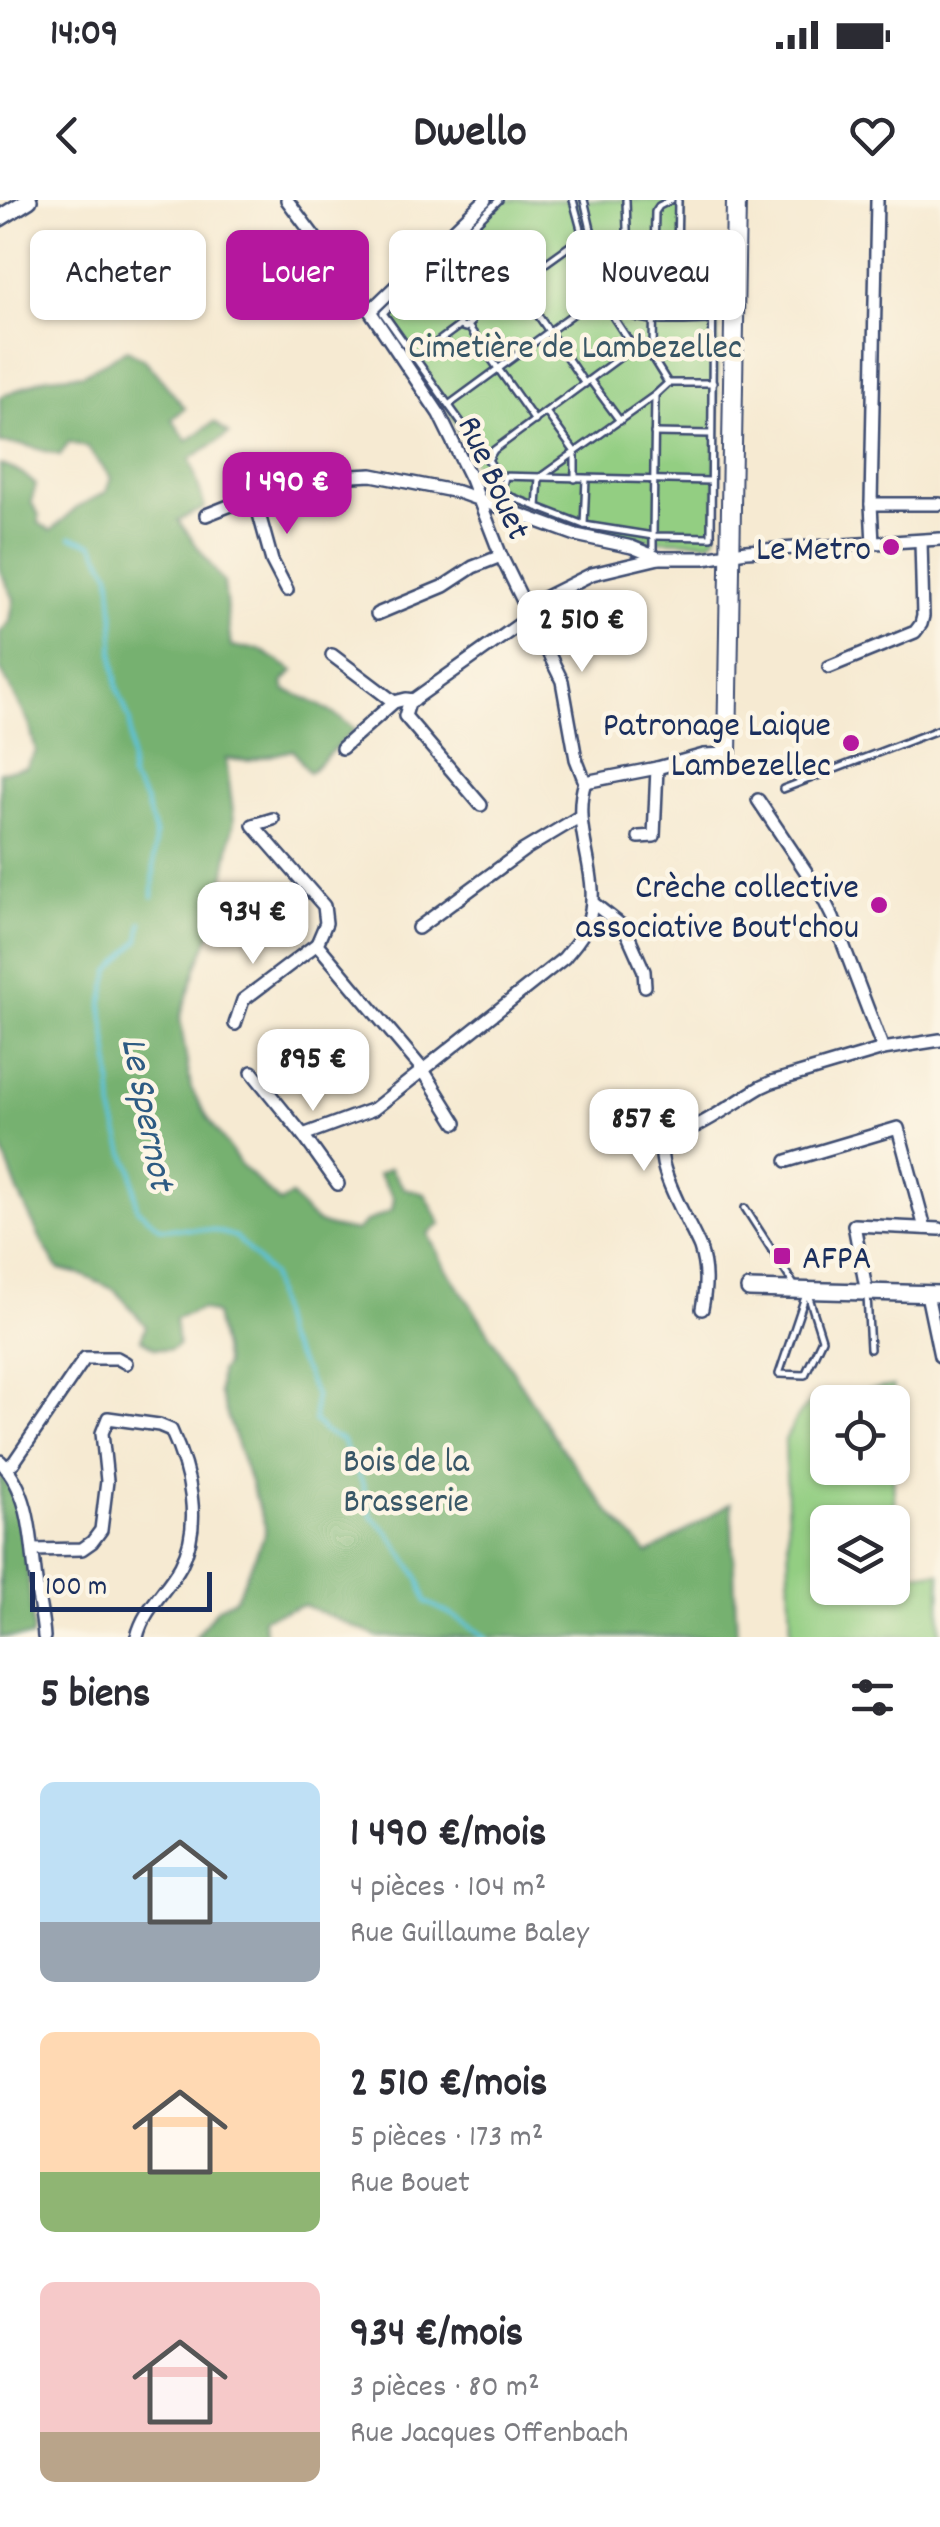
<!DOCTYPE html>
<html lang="fr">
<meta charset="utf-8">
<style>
:root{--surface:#fff;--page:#f7f7f7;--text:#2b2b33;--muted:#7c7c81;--accent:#b5179e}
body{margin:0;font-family:Dekko,sans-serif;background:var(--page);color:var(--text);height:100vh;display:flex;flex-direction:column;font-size:38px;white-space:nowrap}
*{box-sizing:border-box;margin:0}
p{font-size:32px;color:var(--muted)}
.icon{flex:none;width:55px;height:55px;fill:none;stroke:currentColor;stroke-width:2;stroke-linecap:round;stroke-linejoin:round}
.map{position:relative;height:1437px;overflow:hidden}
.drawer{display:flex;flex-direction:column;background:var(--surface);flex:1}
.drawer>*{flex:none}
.guide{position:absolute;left:30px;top:30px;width:880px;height:90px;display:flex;gap:20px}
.fabs{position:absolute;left:810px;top:1185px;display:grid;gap:20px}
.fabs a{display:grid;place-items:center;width:100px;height:100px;border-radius:15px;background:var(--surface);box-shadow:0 2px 8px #0004;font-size:50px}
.scale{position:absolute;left:30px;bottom:25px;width:182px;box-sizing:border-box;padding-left:10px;border:5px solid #1b2f5e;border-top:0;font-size:28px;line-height:35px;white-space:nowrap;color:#1b2f5e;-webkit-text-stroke:8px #fcf5e5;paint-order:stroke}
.price{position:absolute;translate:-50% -85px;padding:0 22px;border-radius:20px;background:#fff;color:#222;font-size:32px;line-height:65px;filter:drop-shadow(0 2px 5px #0008)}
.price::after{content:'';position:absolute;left:50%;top:60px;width:30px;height:22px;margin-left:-15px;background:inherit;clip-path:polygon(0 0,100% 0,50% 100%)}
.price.on{background:var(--accent);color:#fff}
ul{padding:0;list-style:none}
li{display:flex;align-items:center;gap:30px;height:250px;padding:0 40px}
li span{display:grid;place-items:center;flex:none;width:280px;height:200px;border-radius:15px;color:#555}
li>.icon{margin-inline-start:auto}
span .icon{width:120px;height:120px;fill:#fffc;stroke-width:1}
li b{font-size:42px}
h2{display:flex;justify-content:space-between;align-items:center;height:120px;padding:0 40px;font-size:42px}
.tag{padding:0 35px;border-radius:15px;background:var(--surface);box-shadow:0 2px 8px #0004;font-size:35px;line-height:90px}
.tag.on{background:var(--accent);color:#fff}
.status{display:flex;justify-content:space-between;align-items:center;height:70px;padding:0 50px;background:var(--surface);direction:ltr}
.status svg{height:28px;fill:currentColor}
header{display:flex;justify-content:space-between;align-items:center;height:130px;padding:0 40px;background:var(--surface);font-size:45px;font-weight:700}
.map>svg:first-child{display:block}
.green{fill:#93ce82;stroke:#577e70;stroke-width:2.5;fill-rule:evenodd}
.forest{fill:#76b170;stroke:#487067;stroke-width:2.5}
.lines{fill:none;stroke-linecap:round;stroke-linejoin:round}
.stream{stroke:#5cc2d9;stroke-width:4}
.lane-casing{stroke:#3c4b6f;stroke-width:10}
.street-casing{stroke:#3c4b6f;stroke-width:16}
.secondary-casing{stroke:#3c4b6f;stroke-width:20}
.primary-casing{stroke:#3c4b6f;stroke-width:22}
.lane{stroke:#fff;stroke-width:5}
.street{stroke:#fff;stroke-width:11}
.secondary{stroke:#fff;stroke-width:15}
.primary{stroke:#fff;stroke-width:18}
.poi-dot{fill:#b5179e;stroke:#fcf5e5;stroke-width:4}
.labels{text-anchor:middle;stroke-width:9;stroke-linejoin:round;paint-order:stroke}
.park-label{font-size:35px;fill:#395767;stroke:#fcf5e5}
.street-label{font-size:35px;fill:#1b2f5e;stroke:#fcf5e5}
.poi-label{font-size:35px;fill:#1b2f5e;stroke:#fcf5e5;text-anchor:end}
.water-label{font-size:38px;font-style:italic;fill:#2e5b83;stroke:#fcf5e5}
</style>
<div class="status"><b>14:09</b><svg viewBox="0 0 49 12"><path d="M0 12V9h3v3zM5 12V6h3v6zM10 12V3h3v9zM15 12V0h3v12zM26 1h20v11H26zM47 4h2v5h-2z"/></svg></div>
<header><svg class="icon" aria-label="back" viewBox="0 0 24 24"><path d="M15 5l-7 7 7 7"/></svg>Dwello<svg class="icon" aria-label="heart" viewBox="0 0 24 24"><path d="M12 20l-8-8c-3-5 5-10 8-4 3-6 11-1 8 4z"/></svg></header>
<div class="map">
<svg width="940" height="1437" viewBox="0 0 940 1437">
<rect width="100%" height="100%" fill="#fcf5e5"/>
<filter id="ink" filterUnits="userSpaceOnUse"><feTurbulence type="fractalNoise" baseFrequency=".01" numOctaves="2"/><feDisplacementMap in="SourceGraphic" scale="20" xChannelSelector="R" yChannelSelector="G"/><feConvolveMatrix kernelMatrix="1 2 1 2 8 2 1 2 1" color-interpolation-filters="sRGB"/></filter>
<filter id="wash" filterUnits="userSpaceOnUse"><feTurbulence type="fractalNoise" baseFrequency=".0048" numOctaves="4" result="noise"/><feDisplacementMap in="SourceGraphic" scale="40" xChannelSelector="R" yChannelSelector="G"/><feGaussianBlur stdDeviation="2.25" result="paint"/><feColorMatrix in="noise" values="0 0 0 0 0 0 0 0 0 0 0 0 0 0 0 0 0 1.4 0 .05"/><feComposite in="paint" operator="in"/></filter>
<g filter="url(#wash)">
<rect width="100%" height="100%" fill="#f6ead2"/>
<g class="green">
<polygon points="493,0 683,0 682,54 719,54 716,336 711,342 653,340 585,329 497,296 487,287 490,279 486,271 476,268 447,208 380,115 380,110"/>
<path d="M893 1186 897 1214 893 1276 898 1370 907 1373H940V1437H791L785 1240 797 1217 813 1199ZM892 1202V1268H828V1202ZM892 1322V1388H828V1322Z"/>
</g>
<g class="forest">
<path d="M127 150 145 160 185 208 172 219 187 241 214 222 229 234 190 259 205 308 178 320 224 383 231 447 259 449 294 471 283 482 285 490C312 499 332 512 355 529L309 573 293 550 249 561 226 559 234 620 217 719 198 763 180 818 191 888 208 918 241 965 280 1003 291 995C315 1025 318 1026 356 1031L366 1022 392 1010 394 998 378 974 390 968 404 988 425 994 441 1024 428 1034 445 1067 483 1123 554 1237 606 1308 648 1354 731 1303 737 1437H378L304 1405 263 1418 266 1437H195L218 1408 236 1398 265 1334V1326L219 1192 220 1172 225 1165 215 1114 201 1109 175 1118 178 1145 170 1150 154 1148 141 1139 146 1126 115 1090 80 1074 58 1069 44 1046 18 992 0 944V572L26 567 36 552 29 523 0 469V433L10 421 14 399 0 371V264L22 273 36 285 31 302 39 315V323L51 331 79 306 106 292 111 278 88 248 69 242 60 255 24 245 0 243V197L47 177 83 174Z"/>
<polygon points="0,1272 16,1300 27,1362 33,1432 31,1437 0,1437"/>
</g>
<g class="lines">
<g class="stream">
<polyline points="71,337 93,344 110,373 114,419 113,451 117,487 130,521 131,578 145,600 155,633 153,697"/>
<polyline points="142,722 139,740 110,771 102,805 110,861 113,914 124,953 132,969 137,1009 161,1028 213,1030 236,1037 271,1075 284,1138 306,1173 315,1196 314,1221 326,1233 342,1240 362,1282 372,1317 388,1332 419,1378 426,1402 452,1415 486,1437"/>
</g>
</g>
</g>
<g filter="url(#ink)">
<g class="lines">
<defs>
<g id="lane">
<polyline points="573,0 599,95 629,141 630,146 627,152 494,250 488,260 499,276 711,281"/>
<path d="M584 0C591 25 602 95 621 110 640 126 689 120 713 120"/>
<polyline points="626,0 628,57"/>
<polyline points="475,23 585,184"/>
<polyline points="599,57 654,57 655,12 659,6 671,0"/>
<polygon points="654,57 713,58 711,337 653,336 655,195 668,183 653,159"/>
<polyline points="677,57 678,0"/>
<polyline points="426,69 463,118"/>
<polyline points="472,116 582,37"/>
<polyline points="468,126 535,221"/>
<polyline points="417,157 459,126 461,120 466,116 472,116 471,123 465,128 459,126"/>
<polyline points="590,180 620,221"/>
<polyline points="668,183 713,183"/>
<polyline points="450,204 599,95"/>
<polyline points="546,212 575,252 575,279"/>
<polyline points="654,233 711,234"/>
<polyline points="487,259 383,113 499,0"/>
<polyline points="505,277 501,293 584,325 653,336 653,352"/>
<polyline points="471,279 495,271"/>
<polyline points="537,307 539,278 655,195"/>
<polyline points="584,325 586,279"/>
<polyline points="783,589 940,529"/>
<polyline points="745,1008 796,1088"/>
<polygon points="807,1091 822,1139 805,1175 779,1174"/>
<polyline points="867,1096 870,1149"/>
</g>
<g id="street">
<polyline points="287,0 370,111 439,214 471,279 501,356 562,481 576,559 585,582 657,568 704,555 727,554"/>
<polyline points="370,111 485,0"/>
<polyline points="254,296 272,361 287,390"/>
<polyline points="871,304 940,304"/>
<polyline points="206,315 254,296 314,278 372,275 458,292 576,335 632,347 659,358"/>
<polyline points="873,344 871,304 877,0"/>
<polyline points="526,407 592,374 659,358 704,358 746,351 940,339"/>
<polyline points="377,414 444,386 473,367 501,356"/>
<polyline points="332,455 394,502"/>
<polyline points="829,467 915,432 921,424 923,416 921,341"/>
<polyline points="342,548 394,502 406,499 414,500"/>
<polyline points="758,600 821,694 833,718 883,849"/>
<polyline points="481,605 405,516 409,503 531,416"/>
<polyline points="273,619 253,625 324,706 326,723 317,744 423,870 456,923"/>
<polyline points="639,637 654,636 657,568"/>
<polyline points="593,703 621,725 628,735 644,771 645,786"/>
<polyline points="418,728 524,650 579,617"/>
<polyline points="235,824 243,800 317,744"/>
<polyline points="252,872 303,935 338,984"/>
<path d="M303 935 374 909 564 758C572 748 583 737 587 725 605 678 569 630 585 582"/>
<polyline points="787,961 898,928 925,1028"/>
<polyline points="867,1093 854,1025 940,1029"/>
<polyline points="927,1094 940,1156"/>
<path d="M702 1109C706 1088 707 1069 700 1048 692 1027 648 957 666 941 674 934 685 932 694 927 717 916 739 900 761 887L772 882 883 849 940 840"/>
<path d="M0 1261C31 1292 31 1341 36 1381 38 1400 43 1418 44 1437"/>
<polyline points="6,1268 14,1262 85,1158 117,1158 126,1163"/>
<path d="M33 1350 82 1349 92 1342 101 1330 107 1281 102 1233 108 1218 159 1225 171 1230C190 1271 203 1323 181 1365 167 1391 144 1408 137 1437"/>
</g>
<g id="secondary">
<polyline points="0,18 29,0"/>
<polyline points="749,1089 940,1094"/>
</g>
<polyline id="primary" points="727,554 736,0"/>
</defs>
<use href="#lane" class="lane-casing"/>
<use href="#street" class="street-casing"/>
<use href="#secondary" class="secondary-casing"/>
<use href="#primary" class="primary-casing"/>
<use href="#lane" class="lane"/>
<use href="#street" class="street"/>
<use href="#secondary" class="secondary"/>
<use href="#primary" class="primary"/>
</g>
</g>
<g class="poi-dot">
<circle cx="891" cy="347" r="10"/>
<circle cx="851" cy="543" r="10"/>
<circle cx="879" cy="705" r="10"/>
<rect x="772" y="1046" width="20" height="20" rx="5"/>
</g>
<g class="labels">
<g class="park-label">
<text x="575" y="157">Cimetière de Lambezellec</text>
<text x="406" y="1271">Bois de la<tspan x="406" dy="40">Brasserie</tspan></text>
</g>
<g class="street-label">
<text transform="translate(496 277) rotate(66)" y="12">Rue Bouet</text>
</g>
<g class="poi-label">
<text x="871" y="359">Le Metro</text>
<text x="831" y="535">Patronage Laique<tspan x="831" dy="40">Lambezellec</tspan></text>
<text x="859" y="697">Crèche collective<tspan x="859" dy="40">associative Bout'chou</tspan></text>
<text x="802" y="1068" text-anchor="start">AFPA</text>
</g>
<g class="water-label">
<text transform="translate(150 913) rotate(79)" y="13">Le Spernot</text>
</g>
</g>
</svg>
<div class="fabs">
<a><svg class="icon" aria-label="locate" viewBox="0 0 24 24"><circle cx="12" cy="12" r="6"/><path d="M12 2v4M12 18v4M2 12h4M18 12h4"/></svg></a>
<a><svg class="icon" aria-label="layers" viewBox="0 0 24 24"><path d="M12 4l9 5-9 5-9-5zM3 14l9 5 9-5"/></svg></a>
</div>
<div class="scale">100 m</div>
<b class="price on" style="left:287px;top:337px">1 490 €</b>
<b class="price" style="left:582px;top:475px">2 510 €</b>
<b class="price" style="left:253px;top:767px">934 €</b>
<b class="price" style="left:313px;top:914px">895 €</b>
<b class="price" style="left:644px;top:974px">857 €</b>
<div class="guide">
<a class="tag">Acheter</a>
<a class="tag on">Louer</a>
<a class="tag">Filtres</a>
<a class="tag">Nouveau</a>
</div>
</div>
<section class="drawer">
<h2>5 biens<svg class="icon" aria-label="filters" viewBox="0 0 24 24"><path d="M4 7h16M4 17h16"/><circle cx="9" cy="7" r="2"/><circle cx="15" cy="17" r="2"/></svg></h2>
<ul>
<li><span style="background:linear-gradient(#bfe0f5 70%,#9aa5b1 0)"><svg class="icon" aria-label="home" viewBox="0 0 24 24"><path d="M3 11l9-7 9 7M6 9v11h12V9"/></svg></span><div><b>1 490 €/mois</b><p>4 pièces · 104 m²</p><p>Rue Guillaume Baley</p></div></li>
<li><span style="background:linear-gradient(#ffd9b3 70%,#8fb573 0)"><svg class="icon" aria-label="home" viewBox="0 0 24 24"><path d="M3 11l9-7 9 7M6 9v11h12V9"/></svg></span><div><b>2 510 €/mois</b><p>5 pièces · 173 m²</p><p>Rue Bouet</p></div></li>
<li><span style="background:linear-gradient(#f6c9c9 75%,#b9a48a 0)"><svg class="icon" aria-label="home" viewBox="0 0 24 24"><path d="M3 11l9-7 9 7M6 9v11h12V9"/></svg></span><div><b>934 €/mois</b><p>3 pièces · 80 m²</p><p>Rue Jacques Offenbach</p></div></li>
</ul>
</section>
